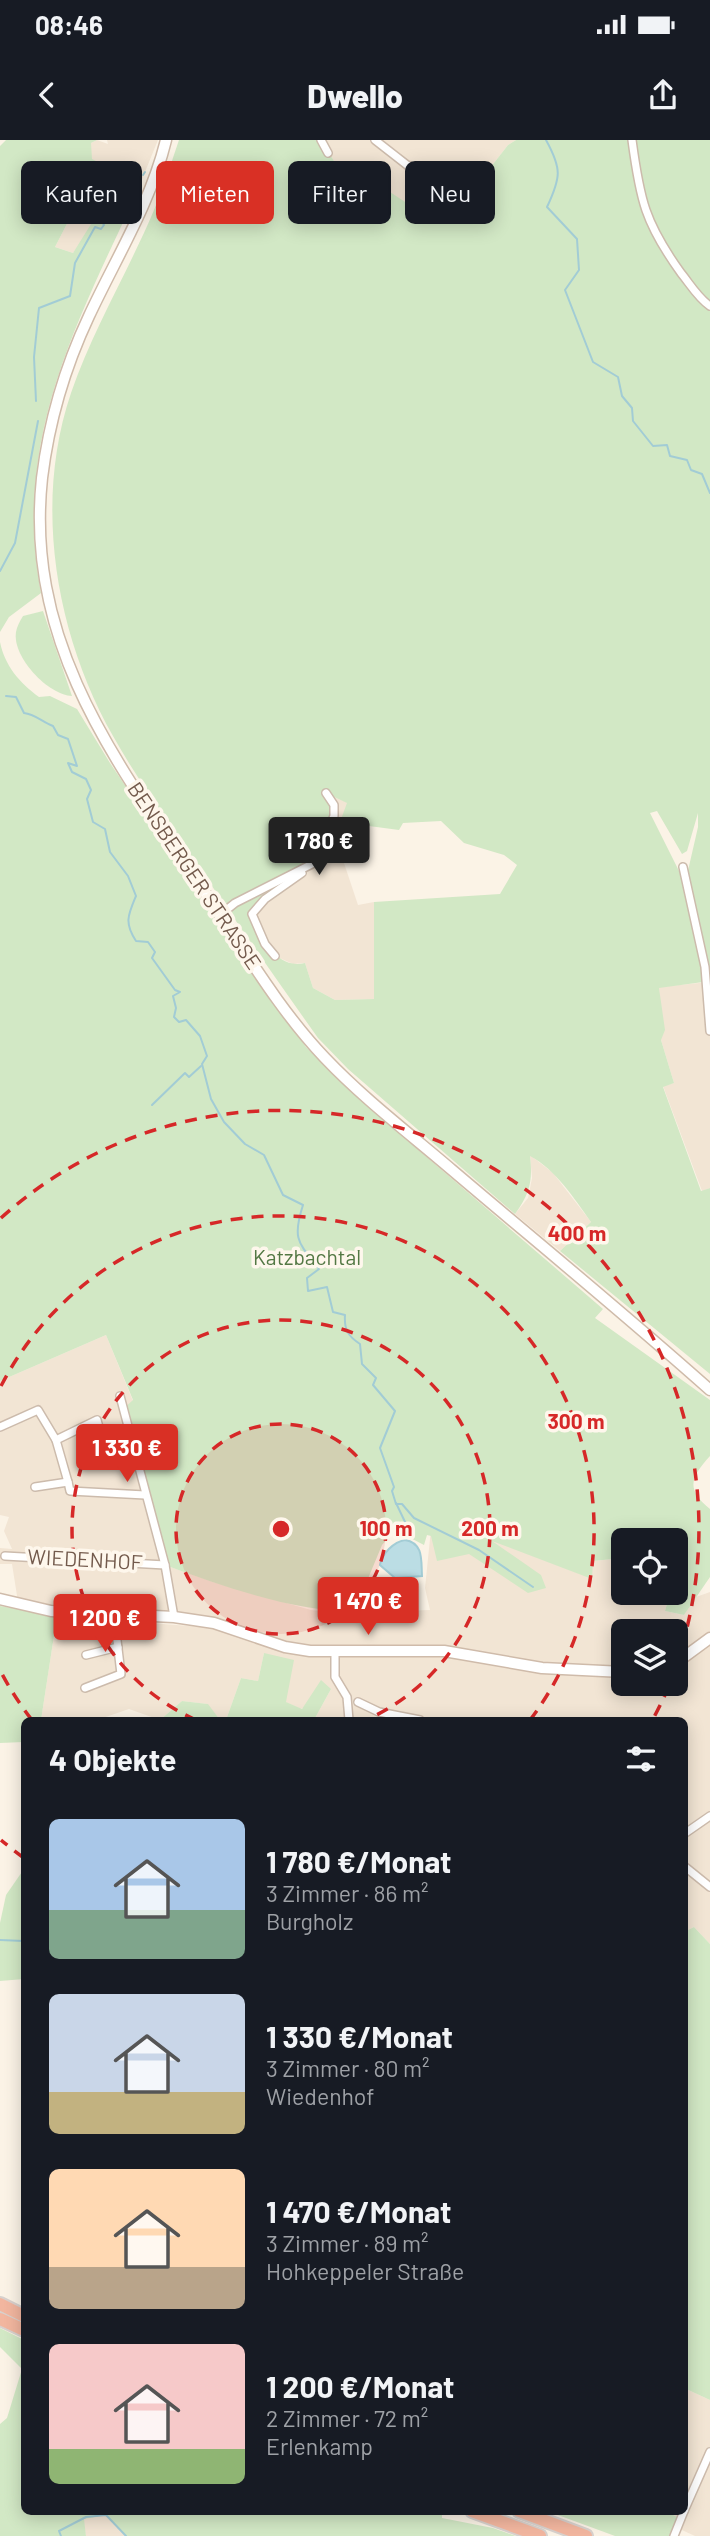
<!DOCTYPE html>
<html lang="de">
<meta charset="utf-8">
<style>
:root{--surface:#171b24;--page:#20242c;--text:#f1f3f6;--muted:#9ea1a6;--accent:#d93025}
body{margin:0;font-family:Barlow,sans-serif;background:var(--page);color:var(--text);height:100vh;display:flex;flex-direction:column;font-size:26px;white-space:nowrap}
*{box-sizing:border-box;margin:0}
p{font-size:23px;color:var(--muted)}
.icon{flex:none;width:38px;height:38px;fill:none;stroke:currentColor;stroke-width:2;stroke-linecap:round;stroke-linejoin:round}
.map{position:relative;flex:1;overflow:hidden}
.details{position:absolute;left:21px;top:1577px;width:667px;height:798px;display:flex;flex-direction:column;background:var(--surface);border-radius:10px;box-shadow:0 4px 18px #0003}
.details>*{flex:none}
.hud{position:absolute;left:21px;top:21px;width:668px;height:63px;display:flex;gap:14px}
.controls{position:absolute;left:611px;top:1388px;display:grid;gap:14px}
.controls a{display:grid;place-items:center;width:77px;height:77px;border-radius:10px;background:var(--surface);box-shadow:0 4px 18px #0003;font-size:35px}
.price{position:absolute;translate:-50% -60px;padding:0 16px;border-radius:7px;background:var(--accent);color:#fff;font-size:23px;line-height:46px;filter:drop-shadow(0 2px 4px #0008)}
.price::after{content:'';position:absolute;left:50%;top:42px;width:21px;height:16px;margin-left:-10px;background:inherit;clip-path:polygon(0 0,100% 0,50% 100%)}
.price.current{background:#222;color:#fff}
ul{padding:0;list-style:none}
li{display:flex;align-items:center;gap:21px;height:175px;padding:0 28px}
li span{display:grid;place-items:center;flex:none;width:196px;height:140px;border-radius:10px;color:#555}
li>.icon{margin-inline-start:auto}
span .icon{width:84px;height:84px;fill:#fffc;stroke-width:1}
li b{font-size:30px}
h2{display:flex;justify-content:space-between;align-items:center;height:84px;padding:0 28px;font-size:30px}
.tag{padding:0 24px;border-radius:10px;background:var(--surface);box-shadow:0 4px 18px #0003;font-size:24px;line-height:63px}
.tag.current{background:var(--accent);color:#fff}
.status{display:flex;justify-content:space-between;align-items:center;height:49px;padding:0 35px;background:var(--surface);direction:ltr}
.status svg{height:19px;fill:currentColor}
header{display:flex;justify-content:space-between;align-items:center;height:91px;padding:0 28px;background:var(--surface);font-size:32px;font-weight:800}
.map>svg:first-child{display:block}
.residential{fill:#f2e5d4}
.green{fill:#d2e8c5;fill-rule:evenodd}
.water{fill:#bbdde4;stroke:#a2ccd5;stroke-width:2}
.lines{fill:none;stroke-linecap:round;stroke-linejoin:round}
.stream{stroke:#a2ccd5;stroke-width:2}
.street-casing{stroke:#ccbbac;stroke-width:10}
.secondary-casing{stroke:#cfbbaa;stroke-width:13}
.highway-casing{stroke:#d8d1cd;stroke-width:16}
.street{stroke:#fff;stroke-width:7}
.secondary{stroke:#fff;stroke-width:10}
.highway{stroke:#f2b69f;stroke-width:12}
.ring{fill:none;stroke:#d62828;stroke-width:3.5;stroke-dasharray:12 9}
.labels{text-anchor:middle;stroke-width:7;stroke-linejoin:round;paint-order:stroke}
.street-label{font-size:21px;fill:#735a4c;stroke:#fef7ec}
.park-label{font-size:21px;fill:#537844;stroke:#fef7ec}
.centre{fill:#d62828;stroke:#fef7ec;stroke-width:3.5}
.ring-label{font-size:21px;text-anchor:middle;font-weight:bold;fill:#d62828;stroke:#fef7ec;stroke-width:7;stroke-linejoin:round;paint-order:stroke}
</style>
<div class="status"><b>08:46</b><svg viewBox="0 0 49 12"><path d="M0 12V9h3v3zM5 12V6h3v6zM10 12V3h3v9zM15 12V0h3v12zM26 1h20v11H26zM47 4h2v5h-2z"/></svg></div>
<header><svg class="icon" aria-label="back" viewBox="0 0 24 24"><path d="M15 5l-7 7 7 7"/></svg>Dwello<svg class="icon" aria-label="share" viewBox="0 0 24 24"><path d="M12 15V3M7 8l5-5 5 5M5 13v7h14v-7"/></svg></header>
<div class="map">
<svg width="710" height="2396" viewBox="0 0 710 2396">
<rect width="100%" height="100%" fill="#fbf3e6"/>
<g class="residential">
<polygon points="97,0 108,4 107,0 158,0 134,59 120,48 73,113 55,107 90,39 101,29 92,19 89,10 91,3"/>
<polygon points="321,0 516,0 508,5 483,37 428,77 396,57 345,40"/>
<polygon points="326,653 348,663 335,695 359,691 364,717 344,723 358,765 374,762 375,859 335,860 313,848 305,823 293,824 275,816 254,780 257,768"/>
<polygon points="710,836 710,1048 702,1051 663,946 674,943 661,900 659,847 709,842"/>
<polygon points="530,1015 553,1033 591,1082 560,1111 515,1074 528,1058 532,1038"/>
<polygon points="106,1195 133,1261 165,1425 213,1442 311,1470 336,1473 430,1470 425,1448 431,1389 452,1385 591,1438 593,1421 623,1418 623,1452 670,1453 665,1471 684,1475 696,1457 710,1452 710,1494 676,1519 676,1491 623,1491 623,1527 542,1524 458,1510 332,1508 286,1502 215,1479 174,1472 56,1468 18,1462 12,1424 0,1424 0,1408 12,1409 4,1391 9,1377 0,1375 0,1241"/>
<polygon points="57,1476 216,1488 285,1511 335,1517 424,1515 623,1535 623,1544 676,1544 676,1527 710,1503 710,1804 694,1787 684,1792 684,1580 314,1580 331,1549 301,1569 285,1562 264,1513 258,1541 241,1538 226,1580 220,1580 207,1564 182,1561 160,1580 129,1569 97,1580 41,1580"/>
<polygon points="684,2248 710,2260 710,2396 695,2396 673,2386 677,2377 666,2371 684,2371"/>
<polygon points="93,2375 106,2375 126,2396 86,2396 83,2378"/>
</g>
<g class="green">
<path d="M6 0H97L91 3 92 19 102 24 101 29 90 39 55 107 73 113 111 52 120 48 134 59C73 190 13 303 41 453L9 477 0 492V6Z"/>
<path d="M179 0H321L345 39 355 29 428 77 483 37 508 5 516 0H710V836L687 735 698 687V673L687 711 682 714 657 671 650 673 682 737 702 827 703 842 659 848 665 890 661 900 674 943 663 947 701 1051 710 1048V1234L560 1111 591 1082C574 1058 556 1030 530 1016 533 1040 530 1054 515 1074L348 929 318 898C276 839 235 780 194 720 166 679 137 639 113 596 56 495 33 365 71 253 93 189 128 132 154 70 164 47 171 23 179 0ZM328 654 347 663 340 682 367 680 369 686 399 690 403 683 441 681 464 703 504 715 517 725 500 754 374 762V859L335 860 313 848 305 823C274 830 265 796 252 774L318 715 334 665Z"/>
<path d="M43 471 72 556C48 555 12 517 16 492 17 486 20 481 23 476Z"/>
<path d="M0 502C5 526 19 542 39 557L50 556 77 569 110 623 224 792 306 907 357 957 603 1169 595 1178 710 1260V1316C691 1337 685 1349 710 1369V1437L684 1475 665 1471 670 1453 676 1452V1436L683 1412H676V1400H623V1418L593 1421 592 1439 492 1401 541 1435 546 1448 528 1453 469 1414 437 1421 431 1396 427 1395 424 1405 395 1390 382 1405 362 1453 370 1472C299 1474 231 1449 165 1425L122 1270 133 1260 106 1195 0 1241Z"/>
<polygon points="0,1466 57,1476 41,1580 24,1580 24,1602 0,1603"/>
<polygon points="264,1513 294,1520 286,1562 302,1569 321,1540 331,1549 314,1580 226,1580 241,1538 258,1541"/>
<polygon points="182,1561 208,1564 220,1580 160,1580"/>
<polygon points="24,1729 24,1839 0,1841 0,1783 6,1755"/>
<polygon points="694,1787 710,1804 710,2260 684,2248 684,1792"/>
<polygon points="0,2188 24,2200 24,2371 442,2371 442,2378 493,2388 516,2396 126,2396 106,2375 84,2379 86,2396 0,2396 0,2284 7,2278 22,2229 0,2207"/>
<polygon points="547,2371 666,2371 677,2377 669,2396 615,2396"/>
</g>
<path class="water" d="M405 1400C424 1403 421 1421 422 1436L395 1438 380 1425C382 1413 394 1402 405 1400Z"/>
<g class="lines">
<g class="stream">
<path d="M546 0C562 29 561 37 547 67L577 99 579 130 565 150 593 222 618 237 622 256 632 268 633 281 653 306 667 305 670 316 687 320 691 330 702 334 710 353"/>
<polyline points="143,35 145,32"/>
<polyline points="36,261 34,217 39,168 70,156 75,123 95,87 101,89 104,85 101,80 113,64 125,64 131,51"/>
<polyline points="0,431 15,403 38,281"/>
<path d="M6 556 16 557 24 573C35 574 42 582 53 586L58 595 68 599 77 626 68 623 72 632 86 639 91 650 87 659 93 682 105 689 110 712 128 736 136 756C128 775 124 783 136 801L148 802 155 812 152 818 175 850 180 852 173 856 176 868 174 877 179 882 186 880 200 896 207 916 202 924 211 959 224 982 245 1004 264 1015 283 1055 303 1065C292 1099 298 1102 319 1129L307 1138 308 1151 327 1147 333 1172 345 1175C344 1190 348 1196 360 1204L362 1224 376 1238 373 1245 395 1271 380 1308 394 1347 392 1351 396 1364H402L414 1378 479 1410 533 1447"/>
<polyline points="152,965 185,933 189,937 201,926"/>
<polyline points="396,1363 406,1384 407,1398"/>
<polyline points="0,1800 24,1801"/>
<polyline points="61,2396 59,2391 86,2377 106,2375 126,2396"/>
</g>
<defs>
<g id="street">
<polyline points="321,0 328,13"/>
<polyline points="375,0 407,25 441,38"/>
<path d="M632 0C640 60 645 83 681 133 690 144 698 158 710 166"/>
<polyline points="683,727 705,827 710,891"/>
<polyline points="220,775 235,763 312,724 334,676 334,665 326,653"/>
<polyline points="275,816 265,804 252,774 265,759 302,733"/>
<polyline points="120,1256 165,1425 174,1477"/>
<polyline points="0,1287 38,1270 56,1300 68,1342"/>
<polyline points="56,1300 97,1280 104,1306"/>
<polyline points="35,1347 68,1342 70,1351 145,1355"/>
<polyline points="5,1416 165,1425"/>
<polyline points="335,1513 335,1537 347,1557 349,1580"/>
<polyline points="86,1515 118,1507"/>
<polyline points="85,1548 121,1534 114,1475"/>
<polyline points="358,1562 379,1572 420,1580"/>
<polyline points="684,1694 710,1676"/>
<polyline points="684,1726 710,1747"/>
<polyline points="684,2371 710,2312"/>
<polyline points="674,2396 684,2371"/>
</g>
<g id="secondary">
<path d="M166 0C151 62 116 118 89 176 65 227 49 281 42 338 24 506 119 626 208 757 245 811 280 871 325 918 364 959 410 994 452 1030 538 1103 626 1175 710 1250"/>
<polyline points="0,1459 51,1471 174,1477 214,1483 285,1507 310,1511 444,1511 542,1528 623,1532"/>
<polyline points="676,1523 710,1498"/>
</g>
<g id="highway">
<polyline points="0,2164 24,2176"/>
<polyline points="0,2179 24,2190"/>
<polyline points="472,2371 540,2396"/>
<polyline points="519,2371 586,2396"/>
</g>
</defs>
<use href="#street" class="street-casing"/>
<use href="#secondary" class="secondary-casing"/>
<use href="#highway" class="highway-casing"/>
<use href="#street" class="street"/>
<use href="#secondary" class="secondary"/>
<use href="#highway" class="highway"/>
</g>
<circle cx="281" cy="1389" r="105" fill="#d62828" fill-opacity=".12"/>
<g class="ring">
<circle cx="281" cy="1389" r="105"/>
<path d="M196 1580A209 209 0 1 1 366 1580"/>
<path d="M32 1580A314 314 0 0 1 1 1532M1 1246A314 314 0 1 1 530 1580"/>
<path d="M669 1546A418 418 0 0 1 653 1579M24 1718A418 418 0 0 1 1 1700M1 1078A418 418 0 0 1 676 1525"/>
</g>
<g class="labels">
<g class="street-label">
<text transform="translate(194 736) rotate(56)" y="7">BENSBERGER STRASSE</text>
<text transform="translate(85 1420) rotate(3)" y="7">WIEDENHOF</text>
</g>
<g class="park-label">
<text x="307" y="1125">Katzbachtal</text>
</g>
</g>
<circle cx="281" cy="1389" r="10" class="centre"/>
<g class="ring-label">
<text x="577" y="1101">400 m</text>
<text x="576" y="1289">300 m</text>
<text x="386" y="1396">100 m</text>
<text x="490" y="1396">200 m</text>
</g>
</svg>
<div class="controls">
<a><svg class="icon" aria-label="locate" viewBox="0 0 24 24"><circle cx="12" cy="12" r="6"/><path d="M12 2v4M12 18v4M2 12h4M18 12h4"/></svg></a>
<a><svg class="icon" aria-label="layers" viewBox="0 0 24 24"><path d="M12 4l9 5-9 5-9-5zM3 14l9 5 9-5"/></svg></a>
</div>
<b class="price current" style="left:319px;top:737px">1 780 €</b>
<b class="price" style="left:127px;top:1344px">1 330 €</b>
<b class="price" style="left:368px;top:1497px">1 470 €</b>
<b class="price" style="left:105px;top:1514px">1 200 €</b>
<div class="hud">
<a class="tag">Kaufen</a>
<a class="tag current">Mieten</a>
<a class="tag">Filter</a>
<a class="tag">Neu</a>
</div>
<section class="details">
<h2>4 Objekte<svg class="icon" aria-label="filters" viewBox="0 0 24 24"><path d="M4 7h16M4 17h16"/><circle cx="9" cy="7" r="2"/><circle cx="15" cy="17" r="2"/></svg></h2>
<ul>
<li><span style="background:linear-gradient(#a9c7e8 65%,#7fa58c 0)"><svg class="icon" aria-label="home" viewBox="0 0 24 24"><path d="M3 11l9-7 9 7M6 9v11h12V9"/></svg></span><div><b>1 780 €/Monat</b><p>3 Zimmer · 86 m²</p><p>Burgholz</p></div></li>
<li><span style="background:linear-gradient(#c9d6e8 70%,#c2b280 0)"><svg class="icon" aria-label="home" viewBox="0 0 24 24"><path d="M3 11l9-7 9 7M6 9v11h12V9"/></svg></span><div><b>1 330 €/Monat</b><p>3 Zimmer · 80 m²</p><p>Wiedenhof</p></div></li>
<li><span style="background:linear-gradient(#ffd9b3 70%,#b9a48a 0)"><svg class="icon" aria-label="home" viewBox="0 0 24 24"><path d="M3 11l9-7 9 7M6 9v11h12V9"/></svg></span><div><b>1 470 €/Monat</b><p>3 Zimmer · 89 m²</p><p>Hohkeppeler Straße</p></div></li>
<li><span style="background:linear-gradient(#f6c9c9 75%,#8fb573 0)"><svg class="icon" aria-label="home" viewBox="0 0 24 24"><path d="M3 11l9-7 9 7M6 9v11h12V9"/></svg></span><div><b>1 200 €/Monat</b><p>2 Zimmer · 72 m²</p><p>Erlenkamp</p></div></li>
</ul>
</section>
</div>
